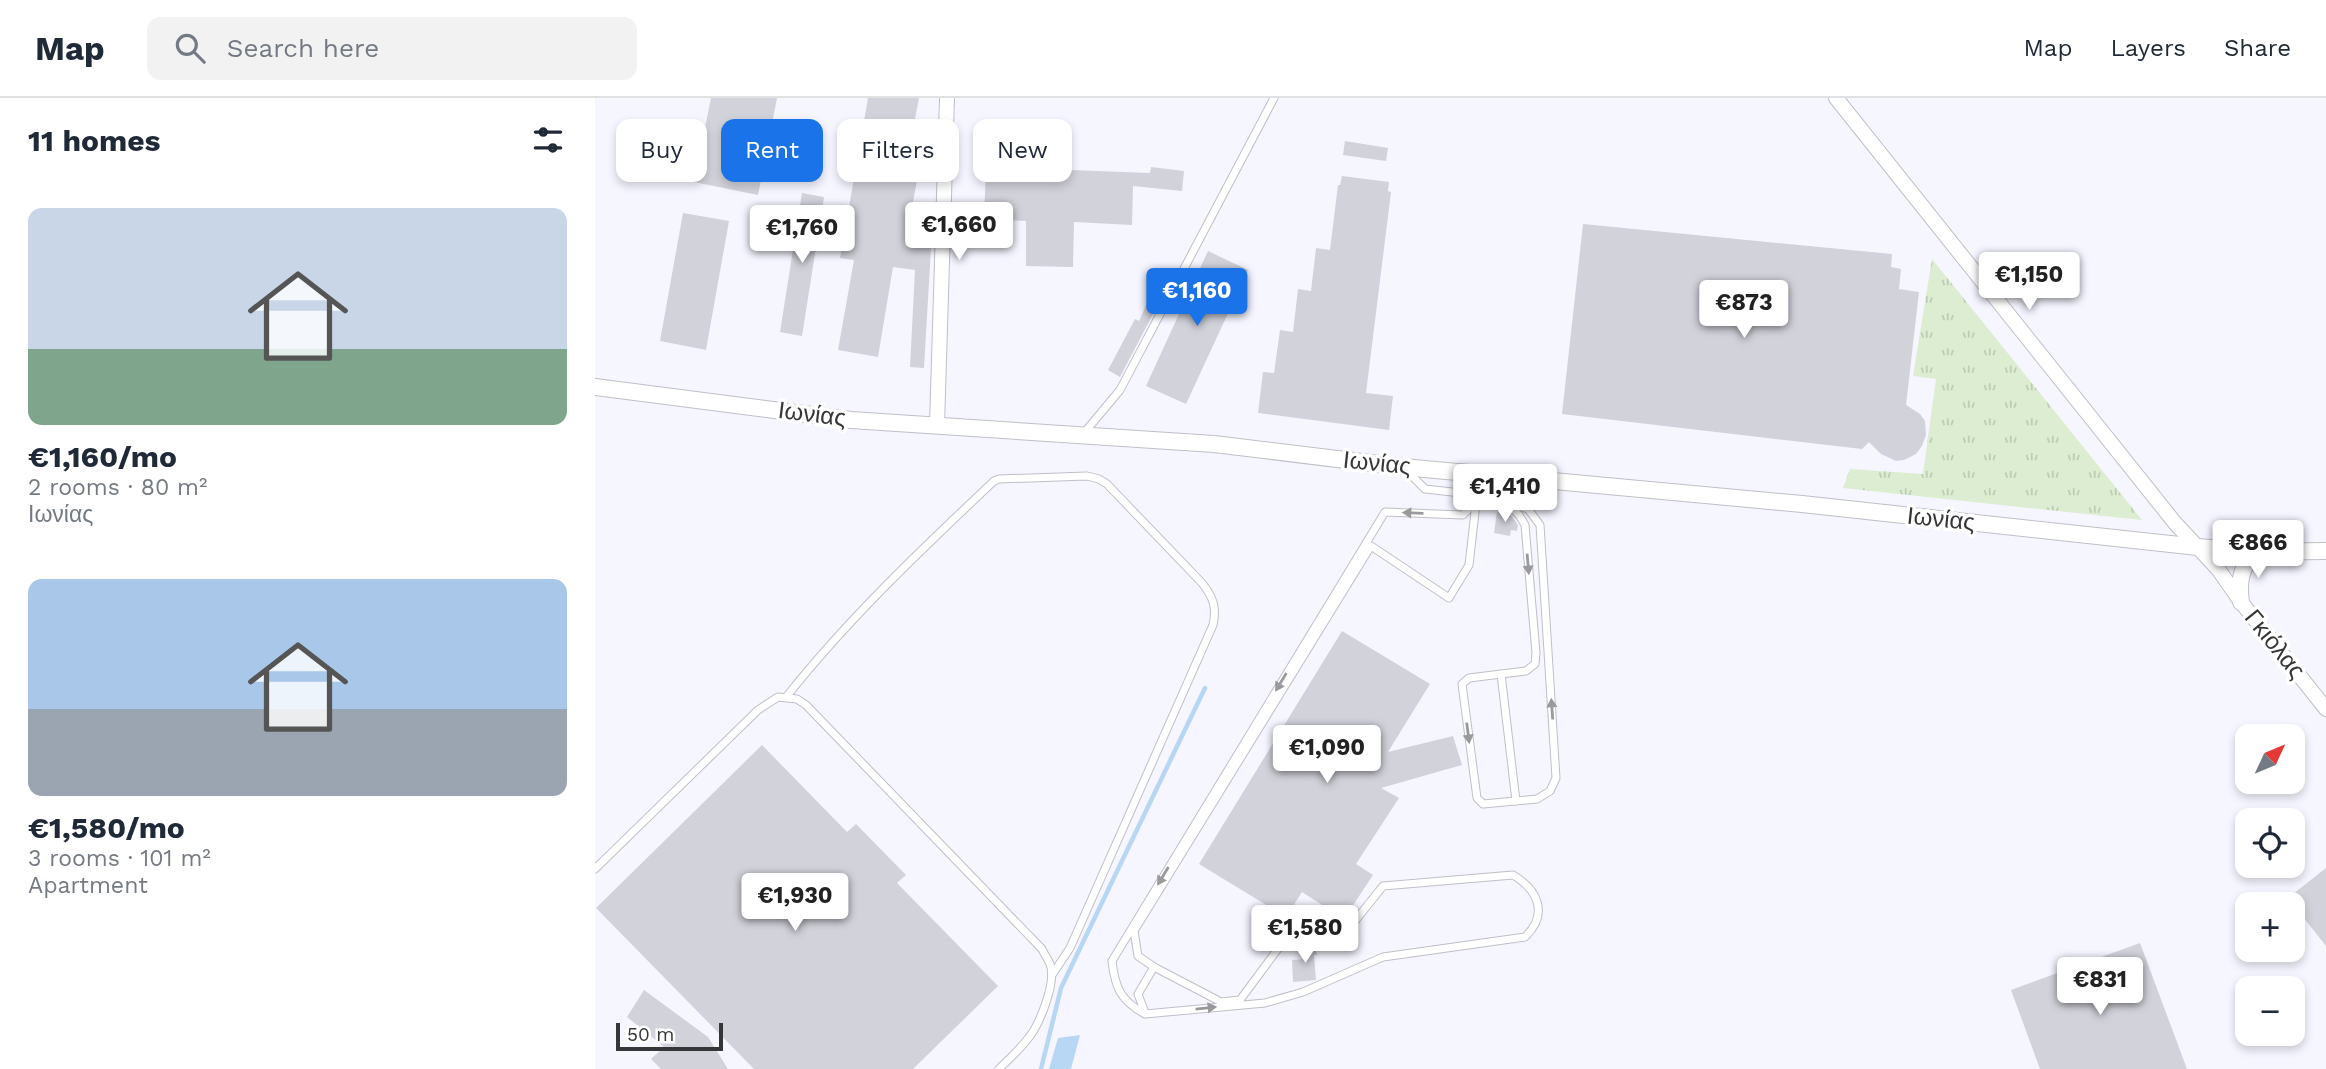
<!DOCTYPE html>
<meta charset="utf-8">
<style>
:root{--surface:#fff;--page:#f2f2f3;--text:#1f2937;--muted:#747a83;--line:#e0e1e3;--accent:#1a73e8}
body{margin:0;font-family:"Work Sans",sans-serif;background:var(--page);color:var(--text);height:100vh;display:flex;flex-direction:column;font-size:26px;white-space:nowrap}
*{box-sizing:border-box;margin:0}
p{font-size:23px;color:var(--muted)}
.icon{flex:none;width:38px;height:38px;fill:none;stroke:currentColor;stroke-width:2;stroke-linecap:round;stroke-linejoin:round}
.map{position:relative;flex:1;overflow:hidden}
.drawer{display:flex;flex-direction:column;background:var(--surface);width:595px}
.drawer>*{flex:none}
.hud{position:absolute;left:21px;top:21px;width:665px;height:63px;display:flex;gap:14px}
.needle{width:46px;rotate:46deg}
.buttons{position:absolute;left:1640px;top:626px;display:grid;gap:14px}
.buttons a{display:grid;place-items:center;width:70px;height:70px;border-radius:14px;background:var(--surface);box-shadow:0 4px 10px #0003;font-size:35px}
.scale{position:absolute;left:21px;bottom:18px;width:107px;box-sizing:border-box;padding-left:7px;border:4px solid #363639;border-top:0;font-size:19px;line-height:24px;white-space:nowrap;color:#363639;-webkit-text-stroke:5px #fff;paint-order:stroke}
.price{position:absolute;translate:-50% -60px;padding:0 16px;border-radius:7px;background:#fff;color:#222;font-size:23px;line-height:46px;filter:drop-shadow(0 2px 4px #0008)}
.price::after{content:'';position:absolute;left:50%;top:42px;width:21px;height:16px;margin-left:-10px;background:inherit;clip-path:polygon(0 0,100% 0,50% 100%)}
.price.current{background:var(--accent);color:#fff}
ul{padding:0;list-style:none}
li{display:grid;align-content:center;gap:14px;height:371px;padding:0 28px}
li span{display:grid;place-items:center;height:217px;border-radius:14px;color:#555}
li>.icon{margin-inline-start:auto}
span .icon{width:126px;height:126px;fill:#fffc;stroke-width:1}
li b{font-size:30px}
h2{display:flex;justify-content:space-between;align-items:center;height:84px;padding:0 28px;font-size:30px}
.chip{padding:0 24px;border-radius:14px;background:var(--surface);box-shadow:0 4px 10px #0003;font-size:24px;line-height:63px}
.chip.current{background:var(--accent);color:#fff}
header{display:flex;align-items:center;gap:42px;box-sizing:border-box;height:98px;padding:0 35px;background:var(--surface);border-bottom:2px solid var(--line)}
header strong{font-size:33px}
nav{display:flex;gap:38px;margin-inline-start:auto;font-size:24px}
.search{width:490px;height:63px;background:var(--page);display:flex;align-items:center;gap:18px;box-sizing:border-box;padding:0 24px;border-radius:14px;color:var(--muted);font-size:26px}
main{display:flex;flex:1;min-height:0}
.map>svg:first-child{display:block}
.grass{fill:url(#grass-tufts)}
.water{fill:#b7d7f5}
.lines{fill:none;stroke-linecap:round;stroke-linejoin:round}
.stream{stroke:#b7d7f5;stroke-width:4.5}
.building{fill:#d2d2db}
.service-casing{stroke:#bfbfc8;stroke-width:9}
.minor-casing{stroke:#bfbfc8;stroke-width:16}
.tertiary-casing{stroke:#bfbfc8;stroke-width:18}
.service{stroke:#fff;stroke-width:7}
.minor{stroke:#fff;stroke-width:14}
.tertiary{stroke:#fff;stroke-width:16}
.oneway{fill:#9a9a9c}
.labels{text-anchor:middle;stroke-width:7;stroke-linejoin:round;paint-order:stroke}
.street-label{font-size:24px;fill:#363639;stroke:#fff}
</style>
<header>
<strong>Map</strong>
<div class="search"><svg class="icon" aria-label="search" viewBox="0 0 24 24"><circle cx="10" cy="10" r="6"/><path d="M15 15l6 6"/></svg>Search here</div>
<nav><a>Map</a><a>Layers</a><a>Share</a></nav>
</header>
<main>
<section class="drawer">
<h2>11 homes<svg class="icon" aria-label="filters" viewBox="0 0 24 24"><path d="M4 7h16M4 17h16"/><circle cx="9" cy="7" r="2"/><circle cx="15" cy="17" r="2"/></svg></h2>
<ul>
<li><span style="background:linear-gradient(#c9d6e8 65%,#7fa58c 0)"><svg class="icon" aria-label="home" viewBox="0 0 24 24"><path d="M3 11l9-7 9 7M6 9v11h12V9"/></svg></span><div><b>€1,160/mo</b><p>2 rooms · 80 m²</p><p>Ιωνίας</p></div></li>
<li><span style="background:linear-gradient(#a9c7e8 60%,#9aa5b1 0)"><svg class="icon" aria-label="home" viewBox="0 0 24 24"><path d="M3 11l9-7 9 7M6 9v11h12V9"/></svg></span><div><b>€1,580/mo</b><p>3 rooms · 101 m²</p><p>Apartment</p></div></li>
</ul>
</section>
<div class="map">
<svg width="1731" height="971" viewBox="0 0 1731 971">
<defs>
<pattern id="grass-tufts" width="24" height="20" patternUnits="userSpaceOnUse" patternTransform="scale(1.75)"><rect width="24" height="20" fill="#dcedd1"/><path d="M3 7l-1-3M5 7V3M7 7l1-3M15 17l-1-3M17 17v-4M19 17l1-3" fill="none" stroke="#bdccb4"/></pattern>
</defs>
<rect width="100%" height="100%" fill="#f5f6ff"/>
<polygon class="grass" points="1337,161 1547,422 1248,390 1255,371 1328,376 1341,281 1318,278"/>
<polygon class="water" points="485,937 476,971 454,971 463,940"/>
<g class="lines">
<polyline class="stream" points="446,971 466,890 610,590"/>
</g>
<g class="building">
<polygon points="116,0 182,0 163,97 99,84"/>
<polygon points="273,0 324,0 318,31 331,33 310,148 336,150 329,270 315,269 320,172 298,169 283,259 243,252 259,162 245,160"/>
<polygon points="750,43 793,50 791,63 748,57"/>
<polygon points="391,69 555,75 556,69 589,73 587,93 538,88 537,127 479,124 478,169 431,168 431,123 389,121"/>
<polygon points="747,78 794,84 793,93 796,94 771,295 798,298 794,332 663,315 668,274 679,275 685,232 698,234 703,191 716,193 721,150 735,152 743,87 745,87"/>
<polygon points="207,95 229,99 207,238 185,234"/>
<polygon points="88,115 134,123 111,252 65,243"/>
<polygon points="988,126 1297,156 1296,169 1306,171 1304,191 1324,194 1311,307 1325,316 1330,323 1331,337 1327,348 1321,356 1309,362 1301,363 1286,356 1274,344 1267,351 967,316"/>
<polygon points="613,153 653,172 591,306 551,288"/>
<polygon points="559,190 569,195 525,279 513,272 540,221 544,223"/>
<polygon points="902,414 915,416 923,427 922,433 916,432 915,438 899,435"/>
<polygon points="747,533 835,586 793,654 858,638 867,667 786,690 804,700 761,766 778,777 749,821 707,794 691,819 604,766"/>
<polygon points="167,647 252,734 261,726 311,777 302,785 403,888 318,971 159,971 1,810"/>
<polygon points="1731,770 1731,848 1693,800"/>
<polygon points="720,845 722,857 719,857 721,882 698,884 697,862 709,861 707,847"/>
<polygon points="1545,845 1592,971 1445,971 1416,892"/>
<polygon points="49,892 113,939 133,971 66,971 56,961 69,949 32,919"/>
</g>
<g class="lines">
<defs>
<g id="service">
<polyline points="489,335 525,292 679,0"/>
<polyline points="811,372 830,391 912,400 936,384"/>
<path d="M881 403 868 417 790 414 517 863C520 890 526 903 550 916L670 905 708 894 788 859 930 839C954 816 943 792 918 777L788 788 760 823 741 831 709 833 688 844 645 902 626 904 559 869 543 858 539 833 776 448 854 500 874 467 882 397"/>
<polyline points="912,405 933,411 945,427 961,680 955,693 942,701 888,706 882,700 867,586 874,580 931,573 940,566 941,555 930,427 924,417 912,405 912,400"/>
<polyline points="906,576 921,703"/>
<path d="M192 598C253 521 327 451 399 383L404 381 492 378 504 381 512 386 607 485C618 499 622 509 618 527L475 850 457 877"/>
<path d="M0 771 163 612 183 599 202 601 211 607 447 851C449 856 453 861 455 866 462 884 444 929 431 943 423 953 413 962 404 971"/>
<polyline points="550,915 543,896 559,869"/>
</g>
<g id="minor">
<polyline points="1241,0 1580,425 1623,471 1646,504 1731,611"/>
<polyline points="342,327 352,0"/>
</g>
<g id="tertiary">
<polyline points="0,289 256,322 619,346 808,369 1207,406 1603,449 1665,454 1731,453"/>
<path d="M1646 504C1643 483 1646 470 1660 453"/>
</g>
</defs>
<use href="#service" class="service-casing"/>
<use href="#minor" class="minor-casing"/>
<use href="#tertiary" class="tertiary-casing"/>
<use href="#service" class="service"/>
<use href="#minor" class="minor"/>
<use href="#tertiary" class="tertiary"/>
</g>
<defs><path id="oneway-solid" d="M-6-.8H1V-3.2L6.5 0L1 3.2V.8H-6Z" transform="scale(1.75)"/></defs>
<g class="oneway">
<use href="#oneway-solid" transform="translate(818 415) rotate(-178)"/>
<use href="#oneway-solid" transform="translate(933 466) rotate(85)"/>
<use href="#oneway-solid" transform="translate(686 584) rotate(121)"/>
<use href="#oneway-solid" transform="translate(957 611) rotate(-94)"/>
<use href="#oneway-solid" transform="translate(873 635) rotate(83)"/>
<use href="#oneway-solid" transform="translate(568 778) rotate(121)"/>
<use href="#oneway-solid" transform="translate(611 910) rotate(-6)"/>
</g>
<g class="labels">
<g class="street-label">
<text transform="translate(217 316) rotate(7)" y="8">Ιωνίας</text>
<text transform="translate(782 365) rotate(6)" y="8">Ιωνίας</text>
<text transform="translate(1346 421) rotate(6)" y="8">Ιωνίας</text>
<text transform="translate(1680 546) rotate(51)" y="8">Γκιόλας</text>
</g>
</g>
</svg>
<div class="buttons">
<a><svg class="needle" viewBox="-14 -14 28 28"><path d="M0-13l5 13h-10z" fill="#e53935"/><path d="M0 13l5-13h-10z" fill="#747a83"/></svg></a>
<a><svg class="icon" aria-label="locate" viewBox="0 0 24 24"><circle cx="12" cy="12" r="6"/><path d="M12 2v4M12 18v4M2 12h4M18 12h4"/></svg></a>
<a>+</a>
<a>−</a>
</div>
<div class="scale">50 m</div>
<b class="price" style="left:364px;top:164px">€1,660</b>
<b class="price" style="left:207px;top:167px">€1,760</b>
<b class="price" style="left:1434px;top:214px">€1,150</b>
<b class="price current" style="left:602px;top:230px">€1,160</b>
<b class="price" style="left:1149px;top:242px">€873</b>
<b class="price" style="left:910px;top:426px">€1,410</b>
<b class="price" style="left:1663px;top:482px">€866</b>
<b class="price" style="left:732px;top:687px">€1,090</b>
<b class="price" style="left:200px;top:835px">€1,930</b>
<b class="price" style="left:710px;top:867px">€1,580</b>
<b class="price" style="left:1505px;top:919px">€831</b>
<div class="hud">
<a class="chip">Buy</a>
<a class="chip current">Rent</a>
<a class="chip">Filters</a>
<a class="chip">New</a>
</div>
</div>
</main>
